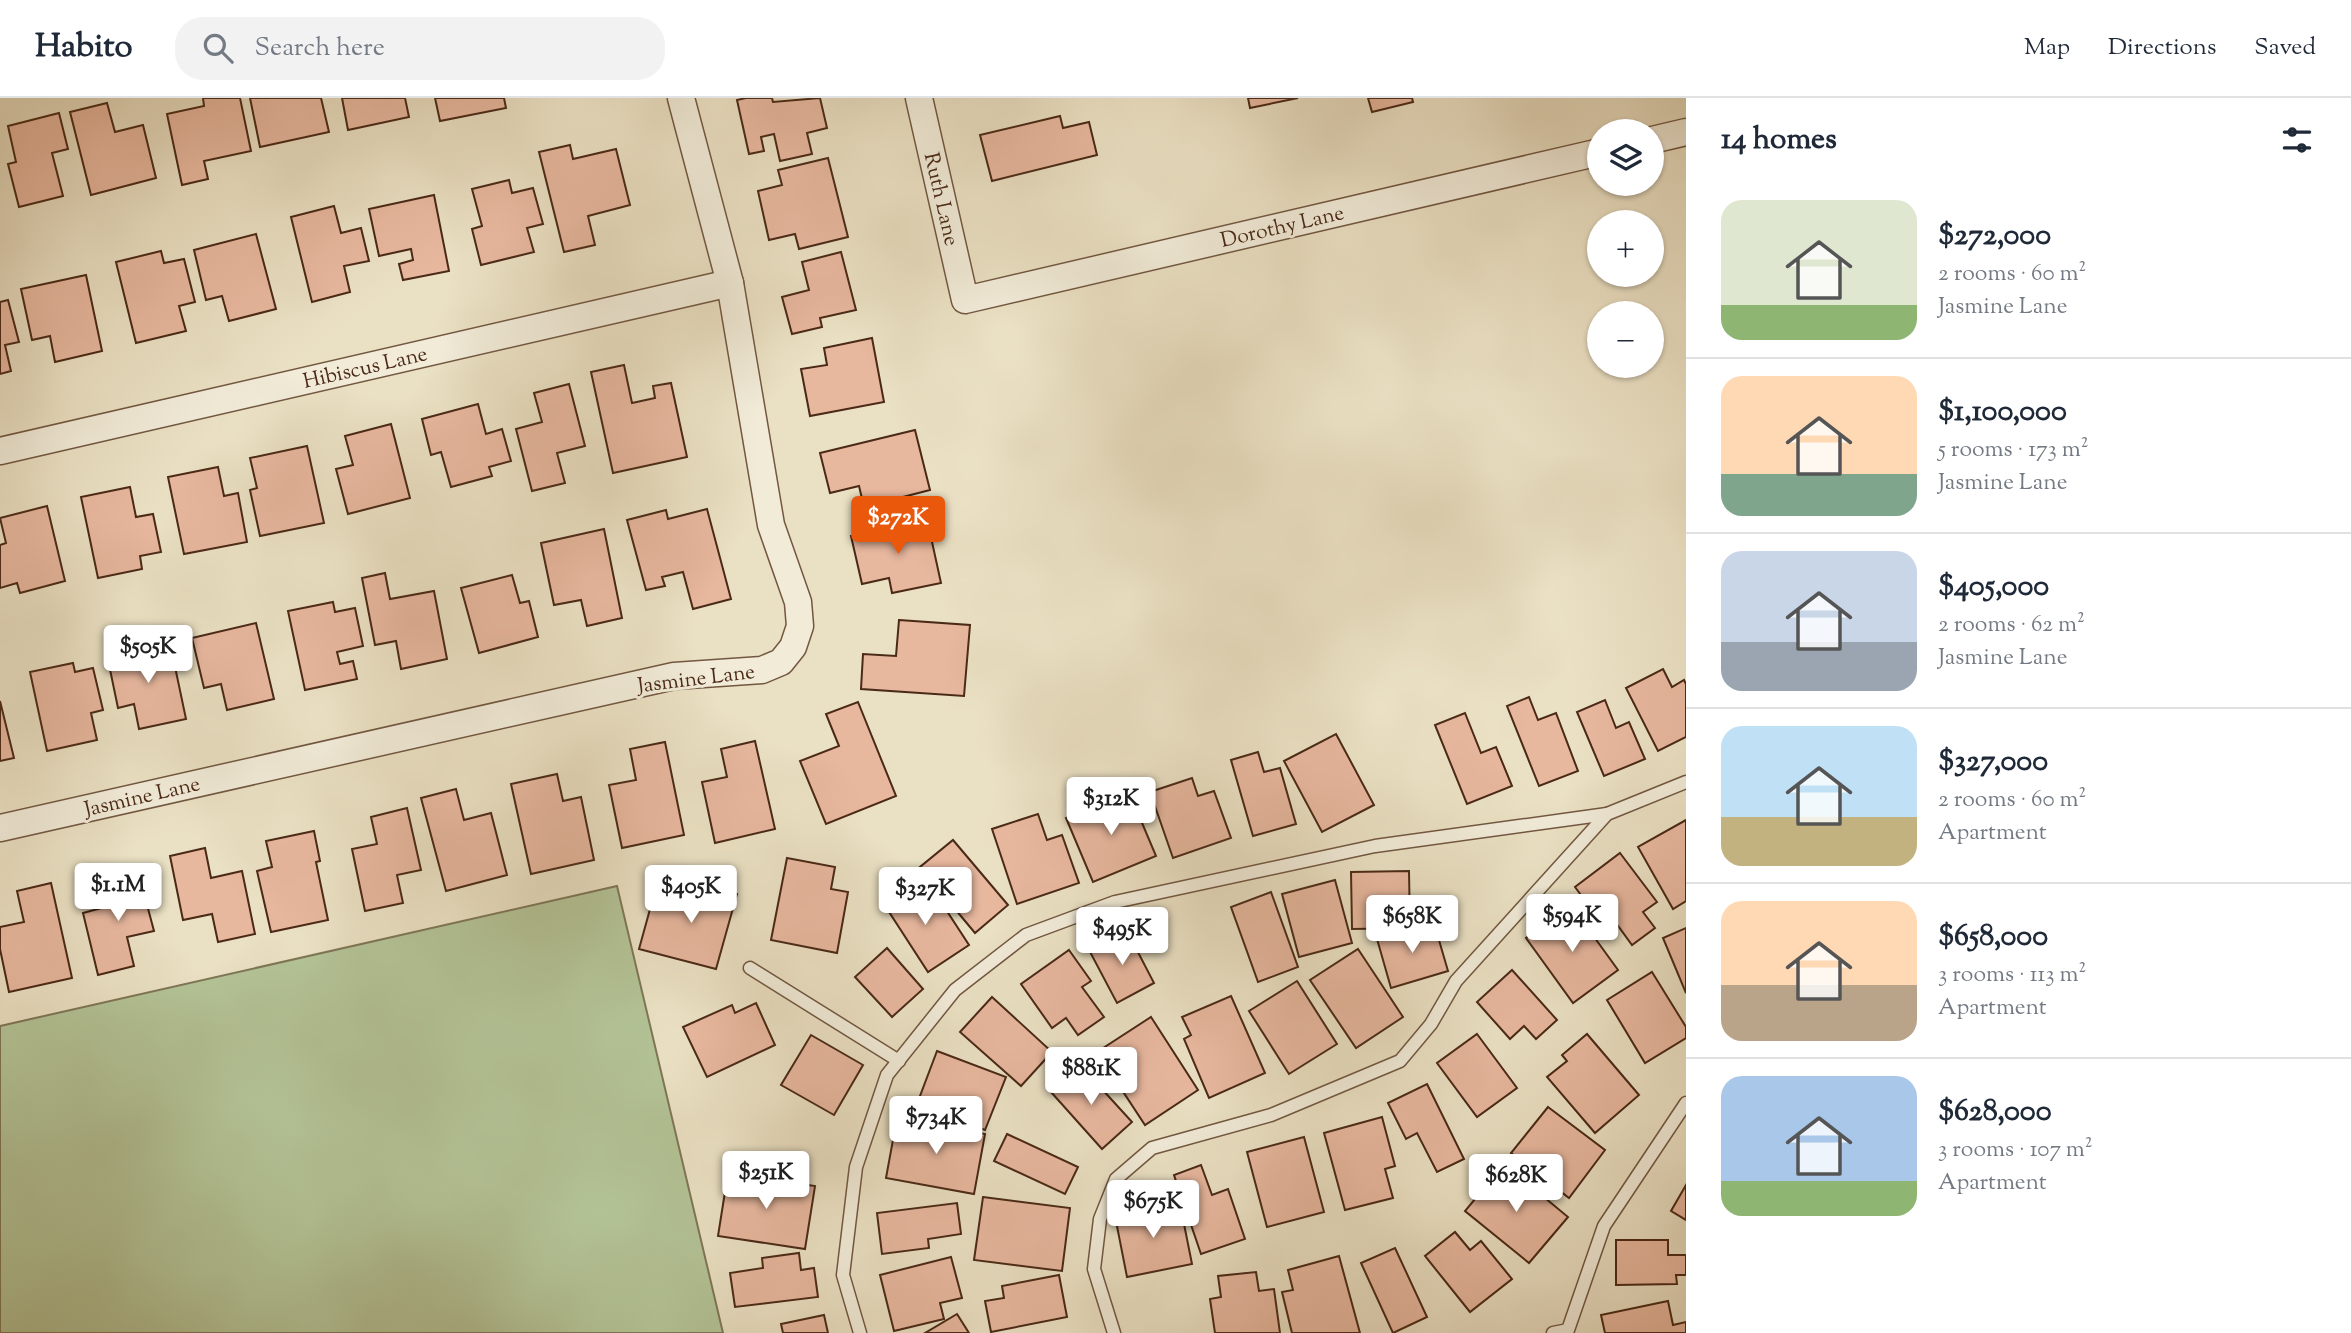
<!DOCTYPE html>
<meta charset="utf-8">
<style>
:root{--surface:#fff;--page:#f2f2f3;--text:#1f2937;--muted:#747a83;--line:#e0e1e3;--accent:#ea580c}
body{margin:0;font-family:"Sorts Mill Goudy",serif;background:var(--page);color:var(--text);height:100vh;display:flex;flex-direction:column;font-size:26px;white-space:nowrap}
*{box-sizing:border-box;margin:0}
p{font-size:23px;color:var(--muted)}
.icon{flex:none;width:38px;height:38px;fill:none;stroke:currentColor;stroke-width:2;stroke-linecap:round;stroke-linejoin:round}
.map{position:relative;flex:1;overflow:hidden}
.side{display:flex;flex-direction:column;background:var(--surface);width:665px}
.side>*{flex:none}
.tools{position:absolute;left:1587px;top:21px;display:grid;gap:14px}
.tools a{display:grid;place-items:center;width:77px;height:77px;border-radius:50%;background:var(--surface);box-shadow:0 2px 5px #0004;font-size:35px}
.price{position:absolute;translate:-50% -60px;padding:0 16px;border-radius:7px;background:#fff;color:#222;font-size:23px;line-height:46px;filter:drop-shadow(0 2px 4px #0008)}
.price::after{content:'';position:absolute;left:50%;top:42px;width:21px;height:16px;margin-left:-10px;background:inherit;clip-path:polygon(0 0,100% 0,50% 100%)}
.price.current{background:var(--accent);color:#fff}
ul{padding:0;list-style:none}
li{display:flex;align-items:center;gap:21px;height:175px;padding:0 35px}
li+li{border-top:2px solid var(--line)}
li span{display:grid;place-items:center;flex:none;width:196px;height:140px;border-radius:21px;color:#555}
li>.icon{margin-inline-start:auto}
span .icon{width:84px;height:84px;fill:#fffc;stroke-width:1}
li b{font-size:30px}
h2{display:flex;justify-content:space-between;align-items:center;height:84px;padding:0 35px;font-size:30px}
header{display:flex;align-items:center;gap:42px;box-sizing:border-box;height:98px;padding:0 35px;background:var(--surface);border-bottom:2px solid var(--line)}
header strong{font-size:33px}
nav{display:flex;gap:38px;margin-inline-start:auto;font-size:24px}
.search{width:490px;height:63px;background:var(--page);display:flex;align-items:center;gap:18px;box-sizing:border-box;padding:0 24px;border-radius:28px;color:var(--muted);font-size:26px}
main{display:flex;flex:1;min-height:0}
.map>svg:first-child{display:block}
.green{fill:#b3c396;stroke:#7e7656;stroke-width:2}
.building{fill:#e7b79e;stroke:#4a2916;stroke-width:2}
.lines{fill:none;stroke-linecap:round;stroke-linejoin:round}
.service-casing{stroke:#725741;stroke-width:15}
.minor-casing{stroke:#725741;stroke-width:29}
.service{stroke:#f1ebd8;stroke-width:12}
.minor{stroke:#f1ebd8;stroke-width:26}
.labels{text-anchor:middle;stroke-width:6;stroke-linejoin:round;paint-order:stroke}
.street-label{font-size:21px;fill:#4a2916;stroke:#f1ebd8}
</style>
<header>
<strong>Habito</strong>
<div class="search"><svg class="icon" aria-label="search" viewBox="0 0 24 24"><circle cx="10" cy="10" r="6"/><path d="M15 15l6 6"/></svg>Search here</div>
<nav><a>Map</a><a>Directions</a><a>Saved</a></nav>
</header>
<main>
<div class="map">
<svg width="1686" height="1235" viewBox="0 0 1686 1235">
<rect width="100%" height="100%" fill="#eae0c3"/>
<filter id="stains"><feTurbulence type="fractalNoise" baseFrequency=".00286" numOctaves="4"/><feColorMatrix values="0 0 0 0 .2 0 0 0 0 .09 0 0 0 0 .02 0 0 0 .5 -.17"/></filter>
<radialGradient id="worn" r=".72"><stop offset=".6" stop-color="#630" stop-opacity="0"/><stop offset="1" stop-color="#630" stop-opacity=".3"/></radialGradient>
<polygon class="green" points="617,788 723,1235 0,1235 0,928"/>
<g class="building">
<polygon points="203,0 240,0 251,53 204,63 208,81 182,87 167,16 204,8"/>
<polygon points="250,0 321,0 329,34 260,49"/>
<polygon points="342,0 405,0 409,19 348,32"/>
<polygon points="435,0 504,0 506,10 440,23"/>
<polygon points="746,0 772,0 773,4 820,0 827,30 807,35 812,56 780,63 774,36 761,39 764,53 749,56 737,2"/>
<polygon points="1248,0 1298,0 1250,10"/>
<polygon points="1368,0 1412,0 1413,4 1372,14"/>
<polygon points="107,5 115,34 143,27 156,80 91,97 70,14"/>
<polygon points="59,15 68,51 52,55 63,98 19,109 8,66 16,64 8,28"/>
<polygon points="1060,18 1063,30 1089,24 1097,57 992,83 980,37"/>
<polygon points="570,47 573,61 616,51 630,107 588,118 595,147 564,154 539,54"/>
<polygon points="828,60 848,139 799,151 795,136 769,142 758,93 782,87 778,72"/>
<polygon points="509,82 512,95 533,90 543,126 527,130 534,154 481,167 472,131 482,128 472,91"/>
<polygon points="434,97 449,173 403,182 399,166 413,162 411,151 379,158 369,111"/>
<polygon points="334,108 341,135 361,130 369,163 344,168 350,194 312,204 291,119"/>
<polygon points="256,136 276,211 229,223 222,198 206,202 194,152"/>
<polygon points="161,153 164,165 184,161 195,204 179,208 186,233 136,245 116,164"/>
<polygon points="841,154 856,212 820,220 822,229 792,236 782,199 809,192 802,164"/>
<polygon points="86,177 102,253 55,264 50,238 32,242 21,191"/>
<polygon points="8,202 19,244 5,247 11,273 0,276 0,204"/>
<polygon points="872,240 884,304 810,318 801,271 827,267 824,250"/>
<polygon points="624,267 632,305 655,300 653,288 671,285 687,359 613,375 591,274"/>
<polygon points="569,286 585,348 557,355 565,385 532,393 516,331 542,324 534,295"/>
<polygon points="478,306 486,336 502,331 511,363 489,369 492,378 451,389 441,354 431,357 422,321"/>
<polygon points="391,326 410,400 348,416 336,371 353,367 345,338"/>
<polygon points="915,332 930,392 864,409 859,388 830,395 820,355"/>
<polygon points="307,348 324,425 260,438 250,392 257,390 250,360"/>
<polygon points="218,369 224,398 238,395 247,444 184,456 168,379"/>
<polygon points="130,389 136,419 153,416 161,454 140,458 142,471 98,480 81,399"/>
<polygon points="47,408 65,483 20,495 17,485 0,490 0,447 6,445 0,420"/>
<polygon points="707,411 731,501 693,511 683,474 662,479 665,488 646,492 627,422 666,412 668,421"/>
<polygon points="927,421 941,485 892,495 889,480 862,486 851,438"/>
<polygon points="604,431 622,520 587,528 581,502 554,507 541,445"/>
<polygon points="385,475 390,501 434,493 447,561 401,571 396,543 375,547 362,480"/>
<polygon points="512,477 520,505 529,503 538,539 479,555 461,490"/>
<polygon points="333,504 335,514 355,510 363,548 337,554 340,566 353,563 357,581 305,592 288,513"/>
<polygon points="899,522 970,527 964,598 861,591 863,556 896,558"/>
<polygon points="256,525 274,601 227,612 221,586 204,590 192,540"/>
<polygon points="170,545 186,621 139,631 134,606 118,610 107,557"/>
<polygon points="73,565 75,574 93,570 103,612 91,615 97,642 47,653 30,574"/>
<polygon points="1663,571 1672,589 1684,582 1686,586 1686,639 1658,653 1626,590"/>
<polygon points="1529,599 1538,622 1556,615 1578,673 1539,688 1507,608"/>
<polygon points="1605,602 1616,630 1629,624 1645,661 1604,678 1577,614"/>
<polygon points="0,603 14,660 0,663"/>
<polygon points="858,604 896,698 826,726 800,663 839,648 826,616"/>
<polygon points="1465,615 1481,655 1496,649 1512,688 1467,706 1435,627"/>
<polygon points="1336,636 1374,707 1322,734 1284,663"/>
<polygon points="755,643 775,731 715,745 702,684 727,679 721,651"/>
<polygon points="665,644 684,737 622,750 609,687 636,682 630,651"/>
<polygon points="1258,654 1264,674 1280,670 1296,726 1253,738 1231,662"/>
<polygon points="557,676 563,703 581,699 594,762 531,776 511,686"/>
<polygon points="1192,680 1198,698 1214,693 1231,740 1173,760 1150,694"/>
<polygon points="456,691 464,722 491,715 507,777 446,793 421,700"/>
<polygon points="1129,694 1156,758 1093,784 1066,720"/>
<polygon points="407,710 421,772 397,777 403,805 365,813 352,751 377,746 371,719"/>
<polygon points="1038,716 1047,742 1062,737 1079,785 1017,806 992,731"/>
<polygon points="1686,722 1686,803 1673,811 1638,749"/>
<polygon points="314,733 320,763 316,764 328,822 271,834 257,773 272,769 266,743"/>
<polygon points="953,742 1008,807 975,835 920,769"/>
<polygon points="205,750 211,780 242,773 255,836 218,844 212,816 183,822 170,758"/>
<polygon points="1620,755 1657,804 1643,814 1655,830 1632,847 1613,821 1604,828 1575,789"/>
<polygon points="787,760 835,769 831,791 848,794 837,855 771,842"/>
<polygon points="138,773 154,833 127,839 134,868 98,877 83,815 109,808 102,781"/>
<polygon points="1409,773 1410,830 1352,831 1351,774"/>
<polygon points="686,781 737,796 716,871 639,851 652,804 678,811"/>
<polygon points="1335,782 1352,845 1299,859 1282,796"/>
<polygon points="903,784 922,812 939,801 969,847 928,874 880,800"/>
<polygon points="51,785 72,880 9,894 0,851 0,829 24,824 17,793"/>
<polygon points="1271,794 1298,869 1258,884 1231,809"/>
<polygon points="1571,807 1618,872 1573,905 1526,840"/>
<polygon points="1434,825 1448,873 1391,890 1377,841"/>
<polygon points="1686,830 1686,895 1663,840"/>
<polygon points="1127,833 1154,885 1117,905 1089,852"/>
<polygon points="887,850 923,891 892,919 855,879"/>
<polygon points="1358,851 1403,919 1356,950 1310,882"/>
<polygon points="1069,852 1091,883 1082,889 1104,919 1078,937 1066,920 1052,930 1021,886"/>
<polygon points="1512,872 1557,922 1536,941 1524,928 1510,941 1477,904"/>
<polygon points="1652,874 1686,929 1686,940 1645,965 1607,902"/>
<polygon points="1297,883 1337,946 1289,976 1249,913"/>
<polygon points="1231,898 1265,975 1209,1000 1184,941 1191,937 1182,919"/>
<polygon points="992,899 1052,954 1021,988 960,934"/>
<polygon points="756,905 775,947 707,979 683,929 732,907 735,915"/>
<polygon points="1151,919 1198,992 1145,1027 1097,954"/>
<polygon points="1477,936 1517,990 1477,1019 1437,965"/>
<polygon points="1587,936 1639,997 1595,1035 1547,979 1567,963 1562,957"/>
<polygon points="811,937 863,967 834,1017 781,987"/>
<polygon points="937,953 1006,979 985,1032 917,1006"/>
<polygon points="1080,967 1132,1024 1102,1051 1051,994"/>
<polygon points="1427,986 1464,1061 1437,1074 1417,1035 1406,1041 1388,1005"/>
<polygon points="1548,1009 1605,1052 1569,1100 1511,1055"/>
<polygon points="1382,1019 1395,1068 1385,1071 1393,1100 1345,1112 1324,1035"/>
<polygon points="897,1020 985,1036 974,1096 886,1080"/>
<polygon points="1007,1036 1078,1069 1065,1096 994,1063"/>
<polygon points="1304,1039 1324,1114 1267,1129 1247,1054"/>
<polygon points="1504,1066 1568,1119 1529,1165 1465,1113"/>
<polygon points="1201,1067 1212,1097 1228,1091 1245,1141 1201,1156 1174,1077"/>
<polygon points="728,1075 815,1088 805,1151 718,1138"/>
<polygon points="1686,1087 1686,1122 1671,1113"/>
<polygon points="983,1099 1070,1110 1062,1173 974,1162"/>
<polygon points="957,1105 961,1136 928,1141 929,1150 882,1156 877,1115"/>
<polygon points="1180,1106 1192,1166 1127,1179 1115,1118"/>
<polygon points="1455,1134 1470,1152 1481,1143 1512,1181 1470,1214 1425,1158"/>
<polygon points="1616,1142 1668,1142 1668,1157 1686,1157 1686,1177 1676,1177 1677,1186 1616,1187"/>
<polygon points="1395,1150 1427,1219 1393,1235 1361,1165"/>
<polygon points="799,1155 801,1172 814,1170 818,1199 735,1209 730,1175 763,1170 762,1160"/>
<polygon points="1339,1158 1360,1235 1292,1235 1282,1194 1293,1192 1288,1172"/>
<polygon points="951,1159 962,1200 940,1205 944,1221 894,1233 880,1177"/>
<polygon points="1256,1174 1259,1193 1274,1191 1280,1235 1215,1235 1210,1201 1221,1199 1218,1178"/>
<polygon points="1059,1177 1067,1219 991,1234 985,1203 1004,1200 1002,1188"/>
<polygon points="1668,1203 1673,1227 1686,1224 1686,1235 1605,1235 1601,1217"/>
<polygon points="957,1216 969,1235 925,1235"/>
<polygon points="824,1217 828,1235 783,1235 781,1226"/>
</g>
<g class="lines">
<defs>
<g id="service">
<polyline points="750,870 899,963"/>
<polyline points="860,1235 843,1177 856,1069 887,977 955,892 1026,837 1115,804 1375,748 1607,716"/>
<polyline points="1114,1235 1094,1171 1100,1121 1116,1081 1152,1050 1271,1017 1400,963 1431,926 1456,883 1607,716 1686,684"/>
<polyline points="1553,1235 1568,1232 1604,1128 1686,1005"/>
</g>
<g id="minor">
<polyline points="919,0 965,202 1600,54"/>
<polyline points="1652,42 1686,34"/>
<polyline points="0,353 730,185"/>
<polyline points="0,730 674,578 762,572 781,564 793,549 800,528 798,504 771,427 730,185 681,0"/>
</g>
</defs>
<use href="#service" class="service-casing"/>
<use href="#minor" class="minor-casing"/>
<use href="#service" class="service"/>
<use href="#minor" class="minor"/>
</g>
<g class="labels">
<g class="street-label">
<text transform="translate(942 101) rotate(77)" y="7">Ruth Lane</text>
<text transform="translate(1282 128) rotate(-13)" y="7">Dorothy Lane</text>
<text transform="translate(365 269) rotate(-13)" y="7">Hibiscus Lane</text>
<text transform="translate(696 580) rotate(-7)" y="7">Jasmine Lane</text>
<text transform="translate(142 698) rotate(-13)" y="7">Jasmine Lane</text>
</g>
</g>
<rect width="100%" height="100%" filter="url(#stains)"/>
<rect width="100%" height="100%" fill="url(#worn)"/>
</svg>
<div class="tools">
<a><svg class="icon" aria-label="layers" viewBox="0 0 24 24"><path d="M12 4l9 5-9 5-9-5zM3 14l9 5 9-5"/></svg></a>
<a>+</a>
<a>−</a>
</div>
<b class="price current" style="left:898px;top:458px">$272K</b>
<b class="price" style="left:148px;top:587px">$505K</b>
<b class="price" style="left:1111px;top:739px">$312K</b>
<b class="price" style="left:118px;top:825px">$1.1M</b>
<b class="price" style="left:691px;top:827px">$405K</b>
<b class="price" style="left:925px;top:829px">$327K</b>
<b class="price" style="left:1572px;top:856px">$594K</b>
<b class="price" style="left:1412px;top:857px">$658K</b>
<b class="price" style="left:1122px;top:869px">$495K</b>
<b class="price" style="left:1091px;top:1009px">$881K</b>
<b class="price" style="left:936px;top:1058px">$734K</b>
<b class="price" style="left:766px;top:1113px">$251K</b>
<b class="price" style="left:1516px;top:1116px">$628K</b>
<b class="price" style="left:1153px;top:1142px">$675K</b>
</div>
<section class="side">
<h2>14 homes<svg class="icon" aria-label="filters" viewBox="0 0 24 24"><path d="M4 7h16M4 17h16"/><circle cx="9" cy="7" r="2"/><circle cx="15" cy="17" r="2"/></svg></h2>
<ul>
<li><span style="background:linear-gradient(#dfe7d0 75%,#8fb573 0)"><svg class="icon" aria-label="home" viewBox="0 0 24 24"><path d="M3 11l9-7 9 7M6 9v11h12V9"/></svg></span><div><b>$272,000</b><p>2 rooms · 60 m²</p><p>Jasmine Lane</p></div></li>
<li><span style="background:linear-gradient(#ffd9b3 70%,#7fa58c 0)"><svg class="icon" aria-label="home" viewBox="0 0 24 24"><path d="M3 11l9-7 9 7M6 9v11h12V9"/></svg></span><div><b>$1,100,000</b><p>5 rooms · 173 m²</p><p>Jasmine Lane</p></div></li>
<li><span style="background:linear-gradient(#c9d6e8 65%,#9aa5b1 0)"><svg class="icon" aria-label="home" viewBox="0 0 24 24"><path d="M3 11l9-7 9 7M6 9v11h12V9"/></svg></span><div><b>$405,000</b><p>2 rooms · 62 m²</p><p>Jasmine Lane</p></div></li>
<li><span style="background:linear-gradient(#bfe0f5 65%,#c2b280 0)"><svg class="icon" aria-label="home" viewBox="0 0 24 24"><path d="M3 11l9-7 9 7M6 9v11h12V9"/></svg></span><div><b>$327,000</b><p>2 rooms · 60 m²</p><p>Apartment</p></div></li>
<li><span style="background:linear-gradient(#ffd9b3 60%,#b9a48a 0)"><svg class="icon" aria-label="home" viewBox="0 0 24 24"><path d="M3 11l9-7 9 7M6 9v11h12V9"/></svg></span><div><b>$658,000</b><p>3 rooms · 113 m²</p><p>Apartment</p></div></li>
<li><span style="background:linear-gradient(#a9c7e8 75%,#8fb573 0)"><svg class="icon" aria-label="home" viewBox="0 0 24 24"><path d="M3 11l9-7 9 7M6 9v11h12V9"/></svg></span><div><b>$628,000</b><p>3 rooms · 107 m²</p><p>Apartment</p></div></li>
</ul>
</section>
</main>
